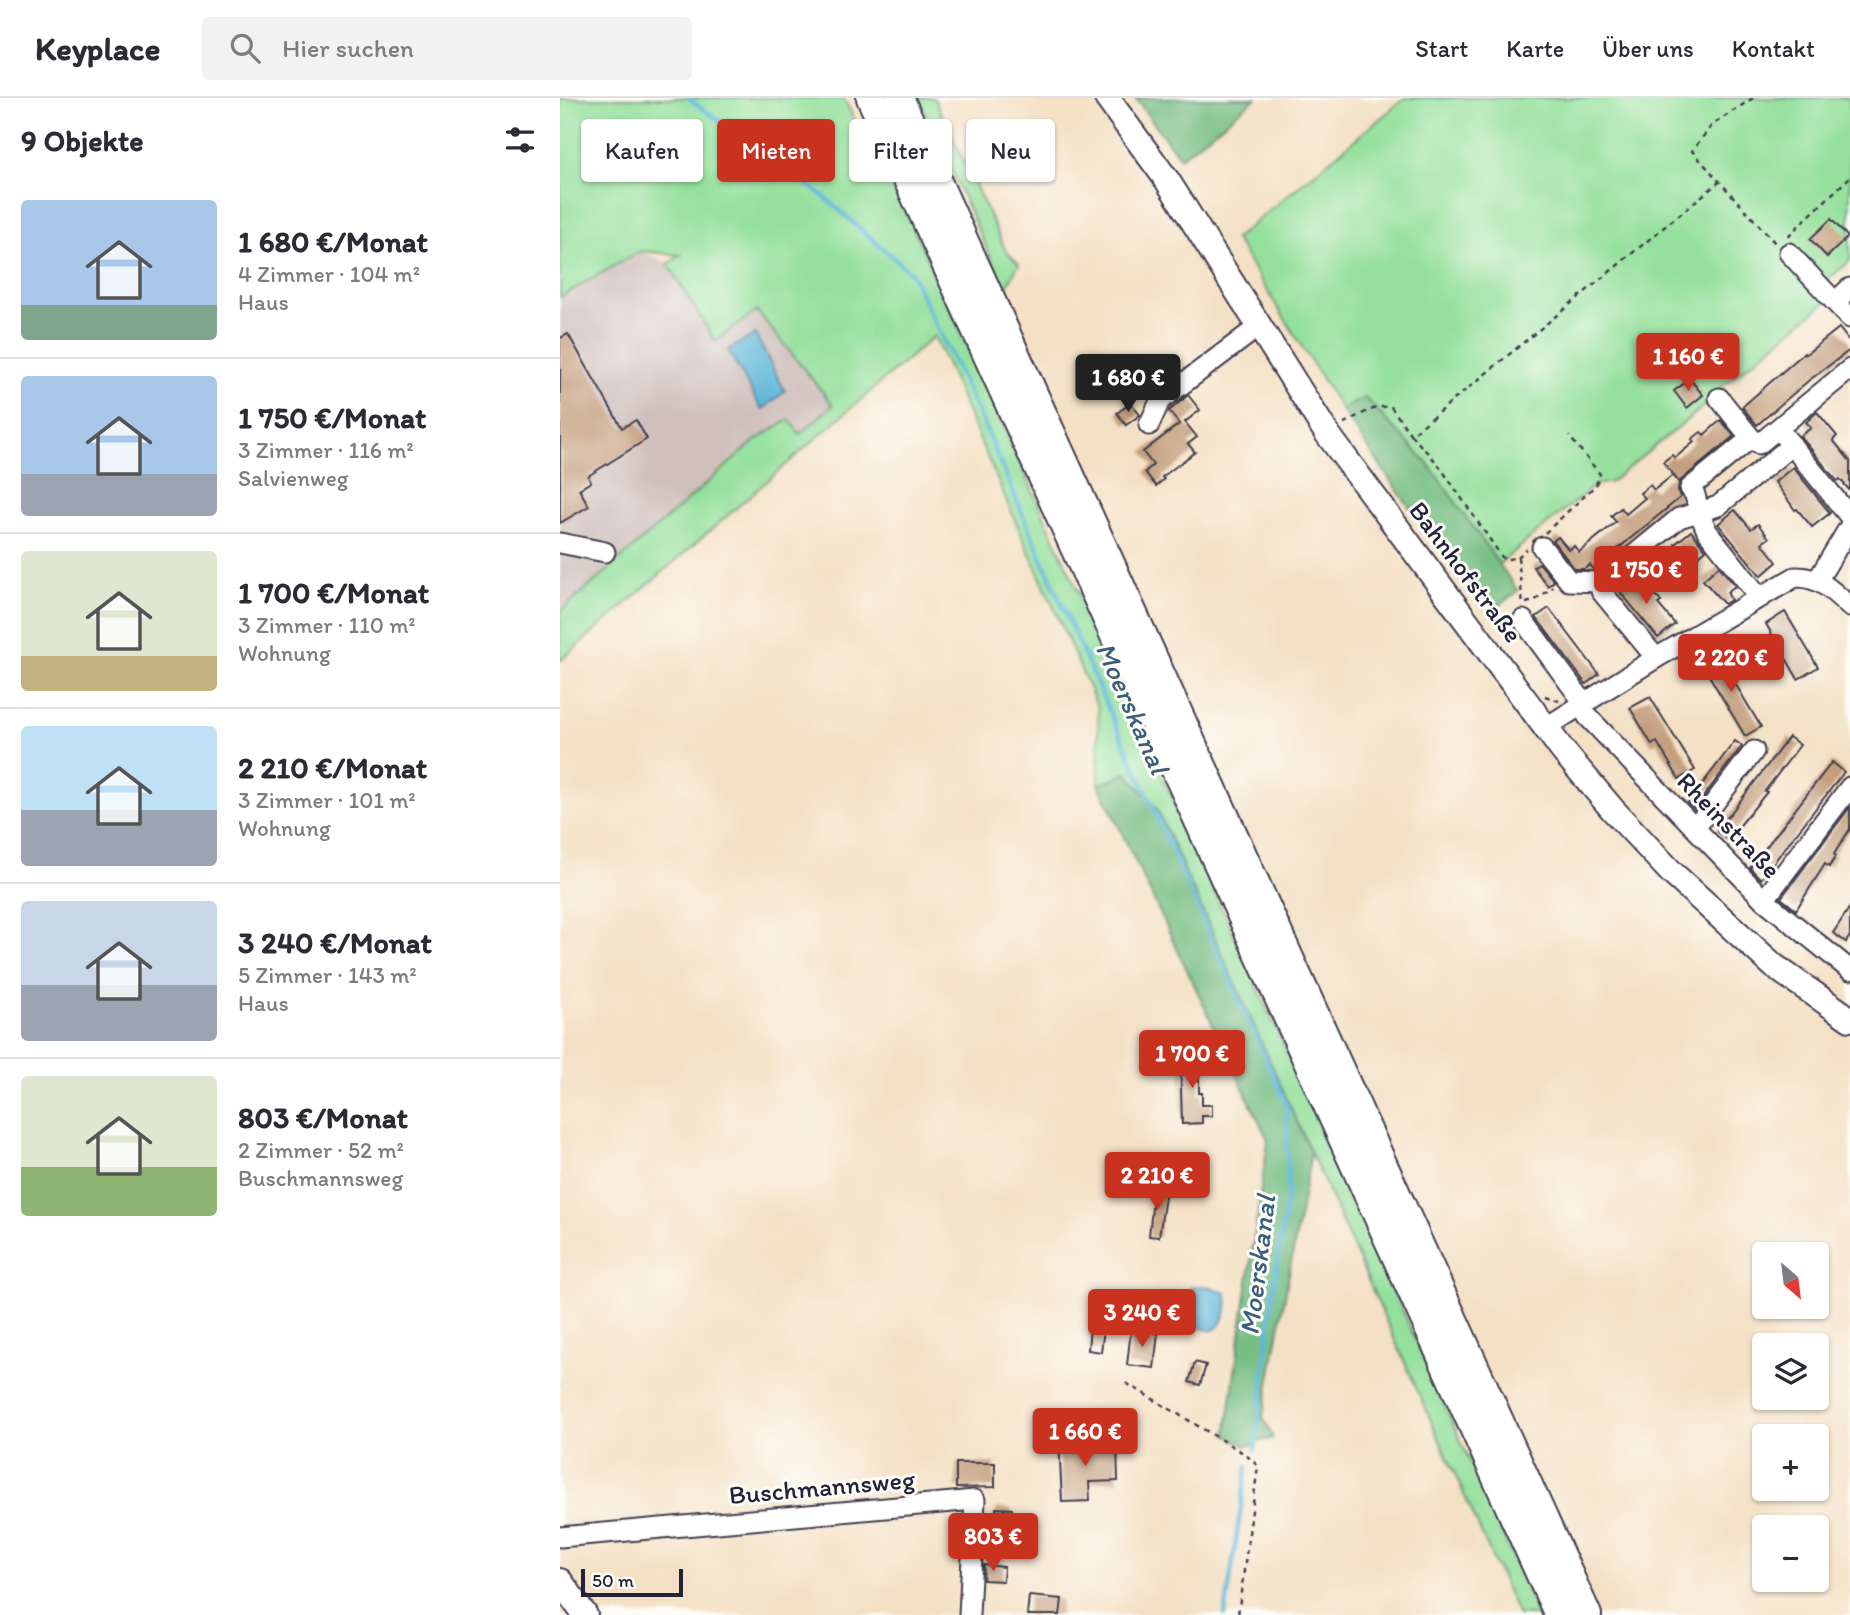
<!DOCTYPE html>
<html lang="de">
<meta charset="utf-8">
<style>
:root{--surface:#fff;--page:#f2f2f3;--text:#2b2b33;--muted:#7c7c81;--line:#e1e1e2;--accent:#c8321e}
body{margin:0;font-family:Itim,sans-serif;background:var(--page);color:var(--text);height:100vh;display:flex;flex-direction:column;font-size:26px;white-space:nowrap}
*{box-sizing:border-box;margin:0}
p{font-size:23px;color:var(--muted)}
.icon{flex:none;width:38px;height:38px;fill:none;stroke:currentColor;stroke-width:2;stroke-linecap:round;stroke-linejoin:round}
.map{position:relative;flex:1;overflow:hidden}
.panel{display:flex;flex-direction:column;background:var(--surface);width:560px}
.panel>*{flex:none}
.guide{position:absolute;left:21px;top:21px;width:665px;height:63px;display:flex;gap:14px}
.needle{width:46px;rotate:152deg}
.tools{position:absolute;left:1192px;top:1144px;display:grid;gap:14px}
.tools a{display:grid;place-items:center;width:77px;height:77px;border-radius:7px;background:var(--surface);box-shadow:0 2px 5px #0004;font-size:35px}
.scale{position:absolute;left:21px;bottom:18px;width:102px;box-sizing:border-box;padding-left:7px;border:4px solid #22223b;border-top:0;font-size:19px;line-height:24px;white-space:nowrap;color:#22223b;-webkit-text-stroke:5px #fdfcf7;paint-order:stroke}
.price{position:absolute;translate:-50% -60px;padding:0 16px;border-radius:7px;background:var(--accent);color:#fff;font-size:23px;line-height:46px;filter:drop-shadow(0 2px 4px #0008)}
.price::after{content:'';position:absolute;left:50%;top:42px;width:21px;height:16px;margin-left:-10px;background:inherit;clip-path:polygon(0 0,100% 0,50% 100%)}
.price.on{background:#222;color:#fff}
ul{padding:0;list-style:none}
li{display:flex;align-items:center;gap:21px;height:175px;padding:0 21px}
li+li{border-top:2px solid var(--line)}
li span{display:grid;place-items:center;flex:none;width:196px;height:140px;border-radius:7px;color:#555}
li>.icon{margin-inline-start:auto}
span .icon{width:84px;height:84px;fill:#fffc;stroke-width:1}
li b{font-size:30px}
h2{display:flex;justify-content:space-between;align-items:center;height:84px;padding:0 21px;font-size:30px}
.tag{padding:0 24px;border-radius:7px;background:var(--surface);box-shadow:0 2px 5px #0004;font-size:24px;line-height:63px}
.tag.on{background:var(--accent);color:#fff}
header{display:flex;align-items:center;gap:42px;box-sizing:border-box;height:98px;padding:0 35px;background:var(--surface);border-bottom:2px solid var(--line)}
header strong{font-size:33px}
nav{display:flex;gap:38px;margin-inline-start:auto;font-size:24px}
.search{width:490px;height:63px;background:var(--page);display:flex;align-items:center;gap:18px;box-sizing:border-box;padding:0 24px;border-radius:7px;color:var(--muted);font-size:26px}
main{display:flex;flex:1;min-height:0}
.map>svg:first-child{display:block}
.industrial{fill:#cfc0bb}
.green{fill:#94e09c;stroke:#5b816c;stroke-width:2}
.forest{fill:#77be84;stroke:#4c7060;stroke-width:2}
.water{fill:#5bb5d9;stroke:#3e6c8a;stroke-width:2}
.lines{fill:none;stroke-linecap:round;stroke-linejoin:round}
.stream{stroke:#5bb5d9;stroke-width:4.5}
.building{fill:#c49f7e}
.minor-casing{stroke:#423e50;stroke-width:23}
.major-casing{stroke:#423e50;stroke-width:28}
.highway-casing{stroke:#423e50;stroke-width:32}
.path{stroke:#423e50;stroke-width:2.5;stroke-dasharray:5 5;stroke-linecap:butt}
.minor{stroke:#fff;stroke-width:19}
.major{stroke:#fff;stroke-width:24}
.highway{stroke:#fff;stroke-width:28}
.labels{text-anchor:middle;stroke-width:6;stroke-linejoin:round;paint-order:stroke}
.street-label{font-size:26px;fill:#22223b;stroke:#fdfcf7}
.water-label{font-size:28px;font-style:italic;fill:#395d7a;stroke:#fdfcf7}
</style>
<header>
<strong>Keyplace</strong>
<div class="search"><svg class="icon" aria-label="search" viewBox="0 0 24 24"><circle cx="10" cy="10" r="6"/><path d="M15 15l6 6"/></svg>Hier suchen</div>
<nav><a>Start</a><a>Karte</a><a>Über uns</a><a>Kontakt</a></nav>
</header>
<main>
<section class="panel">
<h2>9 Objekte<svg class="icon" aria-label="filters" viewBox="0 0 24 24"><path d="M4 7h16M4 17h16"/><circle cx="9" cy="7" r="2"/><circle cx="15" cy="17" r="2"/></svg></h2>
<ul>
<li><span style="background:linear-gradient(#a9c7e8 75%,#7fa58c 0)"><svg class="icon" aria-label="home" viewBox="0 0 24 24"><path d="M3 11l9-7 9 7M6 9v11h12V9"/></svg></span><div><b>1 680 €/Monat</b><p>4 Zimmer · 104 m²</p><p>Haus</p></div></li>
<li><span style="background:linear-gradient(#a9c7e8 70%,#9aa5b1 0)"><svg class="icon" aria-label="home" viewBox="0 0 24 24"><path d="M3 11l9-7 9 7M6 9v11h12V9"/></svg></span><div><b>1 750 €/Monat</b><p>3 Zimmer · 116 m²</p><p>Salvienweg</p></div></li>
<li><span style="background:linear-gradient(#dfe7d0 75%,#c2b280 0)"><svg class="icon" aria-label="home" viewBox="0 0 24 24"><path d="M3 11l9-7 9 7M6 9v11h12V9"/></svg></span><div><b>1 700 €/Monat</b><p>3 Zimmer · 110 m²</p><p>Wohnung</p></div></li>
<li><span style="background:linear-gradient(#bfe0f5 60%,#9aa5b1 0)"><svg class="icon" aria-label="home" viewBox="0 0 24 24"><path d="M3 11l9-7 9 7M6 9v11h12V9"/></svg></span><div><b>2 210 €/Monat</b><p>3 Zimmer · 101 m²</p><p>Wohnung</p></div></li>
<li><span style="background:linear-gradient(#c9d6e8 60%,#9aa5b1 0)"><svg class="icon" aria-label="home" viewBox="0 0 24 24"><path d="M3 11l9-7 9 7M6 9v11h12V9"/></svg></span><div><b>3 240 €/Monat</b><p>5 Zimmer · 143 m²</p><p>Haus</p></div></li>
<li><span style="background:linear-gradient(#dfe7d0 65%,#8fb573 0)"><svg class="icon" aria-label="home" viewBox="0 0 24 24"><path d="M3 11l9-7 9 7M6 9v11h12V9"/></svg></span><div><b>803 €/Monat</b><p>2 Zimmer · 52 m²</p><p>Buschmannsweg</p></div></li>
</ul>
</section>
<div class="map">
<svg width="1290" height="1517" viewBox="0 0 1290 1517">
<rect width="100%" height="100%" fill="#fdfcf7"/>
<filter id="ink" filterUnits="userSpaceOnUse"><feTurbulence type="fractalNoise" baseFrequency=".0143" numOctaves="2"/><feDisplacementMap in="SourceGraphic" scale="14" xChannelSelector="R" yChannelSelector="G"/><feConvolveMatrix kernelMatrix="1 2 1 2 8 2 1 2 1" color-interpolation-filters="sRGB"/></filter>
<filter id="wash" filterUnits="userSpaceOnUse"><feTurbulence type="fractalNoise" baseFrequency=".00686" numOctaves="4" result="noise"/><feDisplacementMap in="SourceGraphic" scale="28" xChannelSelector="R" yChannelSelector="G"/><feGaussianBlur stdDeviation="1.57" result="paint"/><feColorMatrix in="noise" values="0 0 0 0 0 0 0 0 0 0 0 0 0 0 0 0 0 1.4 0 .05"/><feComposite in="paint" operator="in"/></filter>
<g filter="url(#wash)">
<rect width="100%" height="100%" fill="#f4e0c4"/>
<polygon class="industrial" points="80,153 108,166 155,243 197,213 273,307 240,337 195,343 0,514 0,199"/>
<g class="green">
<polygon points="0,0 283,0 348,119 373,173 769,1047 978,1517 958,1517 597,711 567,675 539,687 538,610 374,238 0,563 0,514 195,343 229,321 240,336 273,307 197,213 155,243 108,166 121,157 80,153 0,199"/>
<polygon points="358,0 374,0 446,153 459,166 445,191"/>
<polygon points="845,0 1290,0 1290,163 1265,184 1276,196 1158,292 1160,295 1051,384 1035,387 939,466 869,367 805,300 781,311 675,141"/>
</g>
<g class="forest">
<polygon points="575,0 696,0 620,60"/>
<polygon points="805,300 869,367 958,493 933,512 847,406 781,311"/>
<polygon points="567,675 597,711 751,1055 703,1319 713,1340 686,1348 666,1337 708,1042 539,687"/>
</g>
<g class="water">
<polygon points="195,236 225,293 202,312 168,252"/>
<path d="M648 1188 666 1195C669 1204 668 1208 664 1218 657 1241 644 1231 626 1224 620 1213 627 1201 632 1189Z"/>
</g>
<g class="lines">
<g class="stream">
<polyline points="128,0 263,98 351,175 422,322 509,523 727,1008 728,1091 715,1177 695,1352"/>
<polyline points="665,1517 687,1368"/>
</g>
</g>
<g id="blocks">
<g class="building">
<polygon points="1271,121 1288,139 1267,159 1250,141"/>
<polygon points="1279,230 1290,244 1290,252 1248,283 1197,327 1182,309 1244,255 1245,257"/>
<polygon points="8,236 62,330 76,322 87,341 28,378 31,384 19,391 29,408 0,425 0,240"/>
<polygon points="1130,281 1143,297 1127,310 1114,293"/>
<polygon points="628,297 640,312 625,324 637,339 628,346 635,354 602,379 604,381 596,388 585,374 593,367 583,354 619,326 609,313"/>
<polygon points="571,305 580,317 566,327 557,315"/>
<polygon points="1257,314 1277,338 1273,342 1290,363 1290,393 1280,381 1277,383 1240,338 1251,330 1246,324"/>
<polygon points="1161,322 1174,338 1119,384 1103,364 1112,357 1115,360 1134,344 1132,341 1136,338 1141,334 1144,337"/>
<polygon points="1233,369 1270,415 1252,429 1237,411 1235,412 1215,384"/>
<polygon points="1113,377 1119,385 1118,392 1121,399 1033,471 1030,467 1024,471 1015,471 993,443 998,439 1009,452 1014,448 1019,454 1056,424 1051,418 1061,410 1066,416 1085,400 1080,395 1090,387 1094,392"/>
<polygon points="1175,412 1191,431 1198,426 1209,440 1202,445 1217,464 1201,478 1158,426"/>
<polygon points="1131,433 1146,452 1130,465 1115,446"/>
<polygon points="979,465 994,483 988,488 973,469"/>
<polygon points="1159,468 1175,488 1167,494 1171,502 1164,506 1143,482"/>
<polygon points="1074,476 1090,496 1093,494 1101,504 1098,506 1115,526 1098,540 1057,490"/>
<polygon points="989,510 1039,576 1026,586 976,519"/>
<polygon points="1225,514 1258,569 1238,581 1206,526"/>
<polygon points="1157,555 1201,629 1185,638 1141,564"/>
<polygon points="1090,599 1135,672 1119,681 1097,644 1092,647 1070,610"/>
<polygon points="1229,639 1240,647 1205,693 1207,694 1168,742 1157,733"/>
<polygon points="1175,643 1182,648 1134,711 1128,705"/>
<polygon points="1272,664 1284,674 1201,781 1190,770"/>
<polygon points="1290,709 1290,731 1274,756 1276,758 1269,769 1265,766 1236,812 1221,800"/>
<polygon points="1290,809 1290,838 1286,844 1273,835"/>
<polygon points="639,954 639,995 642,995 642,1007 652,1007 652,1018 642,1018 642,1025 622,1026 620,955"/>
<polygon points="573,1058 593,1059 592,1090 578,1089 579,1074 573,1074"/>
<polygon points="594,1091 606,1092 599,1139 589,1138"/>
<polygon points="530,1229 544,1231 541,1254 528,1252"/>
<polygon points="571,1232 598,1235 594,1270 567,1267"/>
<polygon points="635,1264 646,1267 640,1287 629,1284"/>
<polygon points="528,1341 528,1347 557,1346 558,1383 529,1384 530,1403 502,1404 499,1342"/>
<polygon points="396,1365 435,1365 435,1389 396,1390"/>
<polygon points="436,1410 452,1411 450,1434 434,1434"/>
<polygon points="424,1467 444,1469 443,1483 423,1482"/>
<polygon points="469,1498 502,1501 500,1517 467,1517"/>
</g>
</g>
</g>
<g filter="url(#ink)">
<use href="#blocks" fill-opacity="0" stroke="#423e50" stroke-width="2"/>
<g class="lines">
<defs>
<g id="minor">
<polyline points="1229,155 1290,220"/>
<polyline points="1275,204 1290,190"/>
<polyline points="1159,300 1191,340 1199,346 1290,271"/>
<polyline points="589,327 600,303 698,229"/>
<polyline points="1225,339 1290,419"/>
<polyline points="1191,340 1130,390 1135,397 1139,414 1158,408 1232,347"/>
<polyline points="0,445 45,454"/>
<polyline points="982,449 1009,483 1041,484"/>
<polyline points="1257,483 1290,428"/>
<polyline points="963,522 1024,605"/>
<polyline points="1096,560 1041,493 1041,484 1119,420 1139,414 1147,433 1200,500"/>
<polyline points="1021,607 1028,619 1204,802 1290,872"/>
<path d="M985 630 1096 560 1235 479C1259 478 1273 493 1290 509"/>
<polyline points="1135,730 1194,653"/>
<polyline points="1204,802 1290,689"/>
<polyline points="0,1439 415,1402 409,1517"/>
</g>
<g id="major">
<polyline points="547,0 607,82 766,334 1003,653 1053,712 1112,775 1214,868 1290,921"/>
<polyline points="0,1483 25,1517"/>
</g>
<g id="highway">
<polyline points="311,0 999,1517"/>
<polyline points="339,0 1027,1517"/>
</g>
</defs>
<use href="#minor" class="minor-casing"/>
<use href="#major" class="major-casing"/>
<use href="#highway" class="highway-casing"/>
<g class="path">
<polyline points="1193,0 1152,27 1132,53 1215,145"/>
<polyline points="1228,138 1290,79"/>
<path d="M784 325C799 318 814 307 831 309L851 337 1159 84"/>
<polyline points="851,337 878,366 944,462 958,459 967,451"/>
<polyline points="985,435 1036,387 1040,376 1009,338"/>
<polyline points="958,459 963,508"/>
<polyline points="966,505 974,503 993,489"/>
<polyline points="985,598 999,603"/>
<polyline points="566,1285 685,1356 698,1368 678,1517"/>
</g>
<use href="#minor" class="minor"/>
<use href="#major" class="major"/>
<use href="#highway" class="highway"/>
</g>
</g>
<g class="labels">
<g class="street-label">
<text transform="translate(906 474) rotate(53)" y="9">Bahnhofstraße</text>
<text transform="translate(1169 727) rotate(46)" y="9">Rheinstraße</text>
<text transform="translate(262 1389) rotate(-5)" y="9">Buschmannsweg</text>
</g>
<g class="water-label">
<text transform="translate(573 610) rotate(66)" y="10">Moerskanal</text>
<text transform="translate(697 1167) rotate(-83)" y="10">Moerskanal</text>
</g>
</g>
</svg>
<div class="tools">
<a><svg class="needle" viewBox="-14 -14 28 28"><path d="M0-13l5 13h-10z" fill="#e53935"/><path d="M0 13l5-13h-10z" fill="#7c7c81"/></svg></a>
<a><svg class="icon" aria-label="layers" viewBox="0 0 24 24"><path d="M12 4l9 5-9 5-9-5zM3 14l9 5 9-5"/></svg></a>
<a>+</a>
<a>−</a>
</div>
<div class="scale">50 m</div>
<b class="price" style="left:1128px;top:295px">1 160 €</b>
<b class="price on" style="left:568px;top:316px">1 680 €</b>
<b class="price" style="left:1086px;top:508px">1 750 €</b>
<b class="price" style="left:1171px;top:596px">2 220 €</b>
<b class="price" style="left:632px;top:992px">1 700 €</b>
<b class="price" style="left:597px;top:1114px">2 210 €</b>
<b class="price" style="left:582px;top:1251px">3 240 €</b>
<b class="price" style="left:525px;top:1370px">1 660 €</b>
<b class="price" style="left:433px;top:1475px">803 €</b>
<div class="guide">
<a class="tag">Kaufen</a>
<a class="tag on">Mieten</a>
<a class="tag">Filter</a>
<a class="tag">Neu</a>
</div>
</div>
</main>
